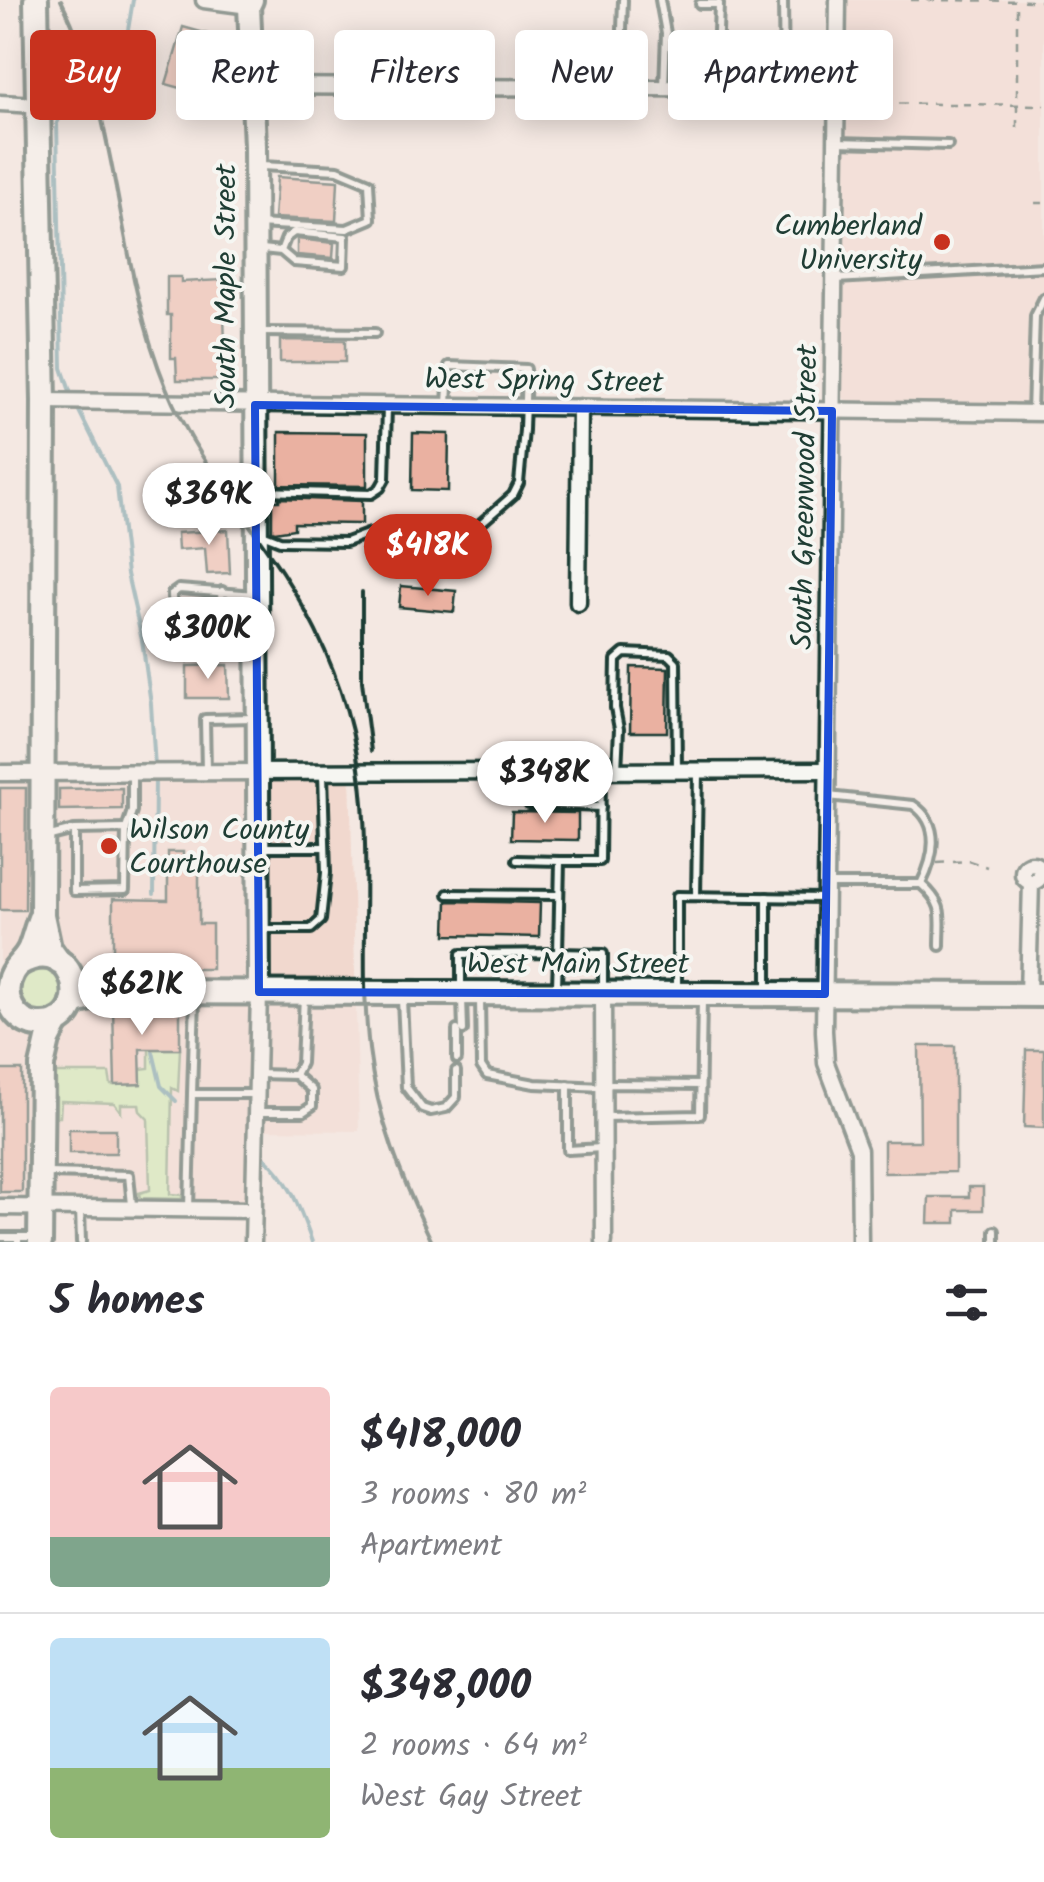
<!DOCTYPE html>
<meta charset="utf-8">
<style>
:root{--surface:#fff;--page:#f7f7f7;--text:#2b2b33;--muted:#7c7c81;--line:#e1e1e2;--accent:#c8321e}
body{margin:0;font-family:Kalam,sans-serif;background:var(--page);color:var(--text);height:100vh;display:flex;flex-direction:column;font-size:38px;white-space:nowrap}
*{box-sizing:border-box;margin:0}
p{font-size:32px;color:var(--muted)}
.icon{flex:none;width:55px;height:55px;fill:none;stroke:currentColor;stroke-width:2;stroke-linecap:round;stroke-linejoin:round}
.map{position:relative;height:1242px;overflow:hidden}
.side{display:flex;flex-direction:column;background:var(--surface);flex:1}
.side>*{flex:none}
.top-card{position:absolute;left:30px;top:30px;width:985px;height:90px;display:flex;gap:20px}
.price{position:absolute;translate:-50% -85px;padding:0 22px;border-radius:35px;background:#fff;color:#222;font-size:32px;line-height:65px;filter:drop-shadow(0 2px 5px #0008)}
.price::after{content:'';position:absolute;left:50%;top:60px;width:30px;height:22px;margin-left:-15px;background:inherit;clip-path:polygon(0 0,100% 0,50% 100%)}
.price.selected{background:var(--accent);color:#fff}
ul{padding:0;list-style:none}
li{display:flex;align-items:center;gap:30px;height:250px;padding:0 50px}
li+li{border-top:2px solid var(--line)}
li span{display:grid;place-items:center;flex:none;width:280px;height:200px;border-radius:10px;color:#555}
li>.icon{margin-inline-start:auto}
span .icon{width:120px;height:120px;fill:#fffc;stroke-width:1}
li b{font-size:42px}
h2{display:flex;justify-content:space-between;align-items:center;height:120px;padding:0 50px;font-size:42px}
.pill{padding:0 35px;border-radius:10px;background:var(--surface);box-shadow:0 5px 25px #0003;font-size:35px;line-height:90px}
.pill.selected{background:var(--accent);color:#fff}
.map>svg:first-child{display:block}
.built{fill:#f1d8ce}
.green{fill:#c5eca7;stroke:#72946e;stroke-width:2.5}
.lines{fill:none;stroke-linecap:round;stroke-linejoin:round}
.stream{stroke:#578f99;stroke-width:4}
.building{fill:#eab1a1;stroke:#1f3d34;stroke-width:2.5}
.lane-casing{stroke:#1f3d34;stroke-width:14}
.street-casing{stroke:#1f3d34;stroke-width:21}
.secondary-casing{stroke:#1f3d34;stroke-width:28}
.primary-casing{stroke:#1f3d34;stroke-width:30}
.path{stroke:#1f3d34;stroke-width:2.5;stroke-dasharray:8 8;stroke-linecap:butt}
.lane{stroke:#f6f6f2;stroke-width:6}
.street{stroke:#f6f6f2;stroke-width:14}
.secondary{stroke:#f6f6f2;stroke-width:20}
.primary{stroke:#f6f6f2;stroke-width:22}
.rail{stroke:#1f3d34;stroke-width:4}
.marked{fill:none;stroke:#1d4ed8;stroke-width:8;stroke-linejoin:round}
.poi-dot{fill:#c8321e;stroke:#f6f6f2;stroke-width:4}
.labels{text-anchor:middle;stroke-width:8;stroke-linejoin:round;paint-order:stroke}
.poi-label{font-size:30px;fill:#1f3d34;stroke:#f6f6f2;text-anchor:end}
.street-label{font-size:30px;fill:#1f3d34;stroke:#f6f6f2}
</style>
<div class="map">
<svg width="1044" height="1242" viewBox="0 0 1044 1242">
<rect width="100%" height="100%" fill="#f4e8e2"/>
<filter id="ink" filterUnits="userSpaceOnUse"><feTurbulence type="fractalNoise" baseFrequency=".01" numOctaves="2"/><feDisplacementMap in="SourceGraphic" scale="20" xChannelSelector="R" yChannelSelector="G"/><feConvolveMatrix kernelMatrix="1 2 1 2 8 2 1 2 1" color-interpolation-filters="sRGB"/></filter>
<g filter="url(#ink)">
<g class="built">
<polygon points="838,0 1044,0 1044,406 849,404 841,395"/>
<polygon points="350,772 359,1131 256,1130 253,1210 0,1207 0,773"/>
</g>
<g class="green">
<circle cx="41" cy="991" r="21"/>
<polygon points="149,1049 180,1049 178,1091 172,1088 170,1194 182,1195 182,1199 140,1198 139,1193 150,1190 148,1119 140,1111 139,1104 121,1104 121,1112 114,1103 61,1101 60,1117 56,1117 56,1073 109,1073 111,1085 140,1084 140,1069 149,1068"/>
</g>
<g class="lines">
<g class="stream">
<polyline points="72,397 62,368 57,123 68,103 79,93 108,78 123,60 133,0"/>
<polyline points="76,405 117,487 127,574 142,640 151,704 155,768"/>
<polyline points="154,894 155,777"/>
<polyline points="153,1052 161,1086 176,1101"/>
<path d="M264 1157C292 1183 299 1207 312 1242"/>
</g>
</g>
<g class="building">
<polygon points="183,27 212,35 195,92 166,84"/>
<polygon points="277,177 338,181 336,221 274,218"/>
<polygon points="297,239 334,243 333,258 297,255"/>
<polygon points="167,277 181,277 181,282 223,280 226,380 177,380 176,358 171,358 171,315 167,315"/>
<polygon points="280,340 345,341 345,362 280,362"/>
<polygon points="279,432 367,433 367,486 279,485"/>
<polygon points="413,433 449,434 448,491 412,490"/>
<polygon points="279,498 362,501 362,524 294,523 294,529 275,532 272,531 272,501 279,501"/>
<polygon points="228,530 230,573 207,574 205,548 178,550 177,533"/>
<polygon points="401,586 456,591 454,612 399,607"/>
<polygon points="228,665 229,698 187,698 187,666"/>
<polygon points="631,667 668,668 667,732 630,732"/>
<polygon points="0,788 26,788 25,910 0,910"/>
<polygon points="122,788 122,809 59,810 59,789"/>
<polygon points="512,812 578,813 578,840 511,839"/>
<polygon points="168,852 183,852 183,869 199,869 199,924 212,924 212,969 182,969 171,975 113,975 113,899 168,900"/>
<polygon points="447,901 540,903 539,937 446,935"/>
<polygon points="113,1008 180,1009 180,1049 140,1049 141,1084 115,1085"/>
<polygon points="919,1046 955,1046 955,1172 884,1173 884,1141 920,1141"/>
<polygon points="1026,1050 1044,1050 1044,1128 1024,1127"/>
<rect x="0" y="1070" width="22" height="122"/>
<rect x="69" y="1129" width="47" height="24"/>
<polygon points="969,1187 983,1187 983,1210 956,1210 956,1223 928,1223 929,1197 969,1197"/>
</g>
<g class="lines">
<defs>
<g id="lane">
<polyline points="660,0 666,33 664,87"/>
<polyline points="783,0 784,88"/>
<polyline points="700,4 719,4 716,88"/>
<polyline points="620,88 623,0"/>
<polyline points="837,142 948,145"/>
<polyline points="257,224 347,229 371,219 369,183 338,170 261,166"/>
<polyline points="262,249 281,251 294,262 344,266 345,237 294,232 286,238 281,251"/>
<polyline points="836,279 1044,267"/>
<polyline points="261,332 375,333"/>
<polyline points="1032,413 1035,316 1044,298"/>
<polyline points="262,491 371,494 380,488 385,479 387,407"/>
<polyline points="262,534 280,541 346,542 370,533 443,545 463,539 513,495 519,483 524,430 526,369 449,366 447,405"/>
<polyline points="222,591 215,631 206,635 180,635 173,626 172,594 179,589 255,595"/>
<polyline points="617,770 619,729 615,708 616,660 624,653 669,655 676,662 677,769"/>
<polyline points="206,771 205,719 255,718"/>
<polyline points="601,771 600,861 560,861 558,953 603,954 603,989"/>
<polyline points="525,773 529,804 601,807"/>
<path d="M828 796 913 805C942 824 934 858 921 884"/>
<polyline points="126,829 132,811 132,773"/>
<polyline points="50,836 74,830 126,829 125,890 74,891 74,830"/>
<polyline points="264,847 325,847"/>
<polyline points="517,860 560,861"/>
<path d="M827 884H921C946 906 940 915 940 946"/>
<polyline points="448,894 559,895"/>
<polyline points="696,896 698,773"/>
<polyline points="767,897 767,988"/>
<polyline points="263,929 311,929 321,920 326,873 323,774"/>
<polyline points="461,986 461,954 558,953 557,986"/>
<polyline points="677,987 677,896 824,898"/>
<polyline points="462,998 463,1030"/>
<polyline points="480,998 481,1066 487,1075 535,1084 604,1087 611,1084 700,1085"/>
<polyline points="402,999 406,1087 422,1108 431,1111 446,1108 456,1097 456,1071"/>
<polyline points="457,1030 457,1059"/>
<polyline points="258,1074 295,1075 301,1063 304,996"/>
<polyline points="568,1085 568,1150 602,1148"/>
<polyline points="192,1094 195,998"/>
<polyline points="257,1112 303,1112 312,1106 312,1090 295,1075"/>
<polyline points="604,1117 700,1115 702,1000"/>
<polyline points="47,1173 129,1175 132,1205"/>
<polyline points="80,1208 81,1242"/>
<polyline points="189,1208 192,1094 255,1094"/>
<polyline points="0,1237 18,1237"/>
<polyline points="18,1242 18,1237 36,1237"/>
<polyline points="995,1242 995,1231"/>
</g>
<g id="street">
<polyline points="204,0 249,6"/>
<polyline points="838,0 824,1031 826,1063 859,1150 860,1242"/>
<polyline points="252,86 838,89"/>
<polyline points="0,103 37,105"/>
<polyline points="44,401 1044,413"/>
<polyline points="578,603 580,407"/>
<polyline points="0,773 827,770"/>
<circle cx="1032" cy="873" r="9"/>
<polyline points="603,993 604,1242"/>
<polyline points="1028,995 1031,882"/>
<polyline points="0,1207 253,1210"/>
<polyline points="253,1242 259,992"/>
</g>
<polyline id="secondary" points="252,0 249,6 255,146 259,992"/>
<g id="primary">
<polyline points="36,0 44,401 42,915 49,948 59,962"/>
<path d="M19 964C79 929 97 1029 39 1025 14 1024 0 995 12 973 17 964 26 958 30 948 34 938 36 928 40 918"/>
<polyline points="73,1003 111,992 1044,995"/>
<polyline points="40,1242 42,1066 48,1040 58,1021"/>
</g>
</defs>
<use href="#lane" class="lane-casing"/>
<use href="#street" class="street-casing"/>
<use href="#secondary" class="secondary-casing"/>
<use href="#primary" class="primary-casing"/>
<g class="path">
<polyline points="911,0 1044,1"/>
<polyline points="851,103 1044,105"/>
<polyline points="1017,128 1017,2"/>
<polyline points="1035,203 1044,203"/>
<polyline points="937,863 969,861 987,867"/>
</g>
<use href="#lane" class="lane"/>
<use href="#street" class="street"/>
<use href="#secondary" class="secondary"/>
<use href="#primary" class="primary"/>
<g class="rail">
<path d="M61 0C121 121 115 262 166 387 194 456 242 511 282 572 314 621 339 675 352 731 377 836 357 943 369 1049 377 1119 402 1179 432 1242"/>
<polyline points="362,592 362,681 371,751"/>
</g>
</g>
</g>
<path d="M0 0H1044V1242H0ZM255 405 832 411 825 994 259 992Z" fill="#f4e8e2" fill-opacity=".55" fill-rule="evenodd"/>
<path class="marked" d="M255 405 832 411 825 994 259 992Z"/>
<g class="poi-dot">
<circle cx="942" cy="242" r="10"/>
<circle cx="109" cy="846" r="10"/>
</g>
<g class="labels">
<g class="poi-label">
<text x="922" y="235">Cumberland<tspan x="922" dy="34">University</tspan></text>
<text x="129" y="839" text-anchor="start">Wilson County<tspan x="129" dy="34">Courthouse</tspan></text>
</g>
<g class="street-label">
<text transform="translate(225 286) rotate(-90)" y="10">South Maple Street</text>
<text transform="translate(544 380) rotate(1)" y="10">West Spring Street</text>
<text transform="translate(804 497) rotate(-89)" y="10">South Greenwood Street</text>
<text x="578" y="973">West Main Street</text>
</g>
</g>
</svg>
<b class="price" style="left:209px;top:548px">$369K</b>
<b class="price selected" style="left:428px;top:599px">$418K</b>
<b class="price" style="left:208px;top:682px">$300K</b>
<b class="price" style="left:545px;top:826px">$348K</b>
<b class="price" style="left:142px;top:1038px">$621K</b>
<div class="top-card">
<a class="pill selected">Buy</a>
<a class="pill">Rent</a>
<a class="pill">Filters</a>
<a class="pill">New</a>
<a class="pill">Apartment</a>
</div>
</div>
<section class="side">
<h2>5 homes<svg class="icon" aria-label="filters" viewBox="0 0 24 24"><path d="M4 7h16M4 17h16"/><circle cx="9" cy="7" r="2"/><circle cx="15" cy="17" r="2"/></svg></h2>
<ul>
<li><span style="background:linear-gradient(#f6c9c9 75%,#7fa58c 0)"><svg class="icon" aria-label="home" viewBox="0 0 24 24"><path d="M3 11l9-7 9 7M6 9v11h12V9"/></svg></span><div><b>$418,000</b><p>3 rooms · 80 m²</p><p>Apartment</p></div></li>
<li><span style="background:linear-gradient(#bfe0f5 65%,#8fb573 0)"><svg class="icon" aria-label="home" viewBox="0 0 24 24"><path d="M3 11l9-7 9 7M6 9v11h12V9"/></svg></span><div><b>$348,000</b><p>2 rooms · 64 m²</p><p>West Gay Street</p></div></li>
</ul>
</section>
